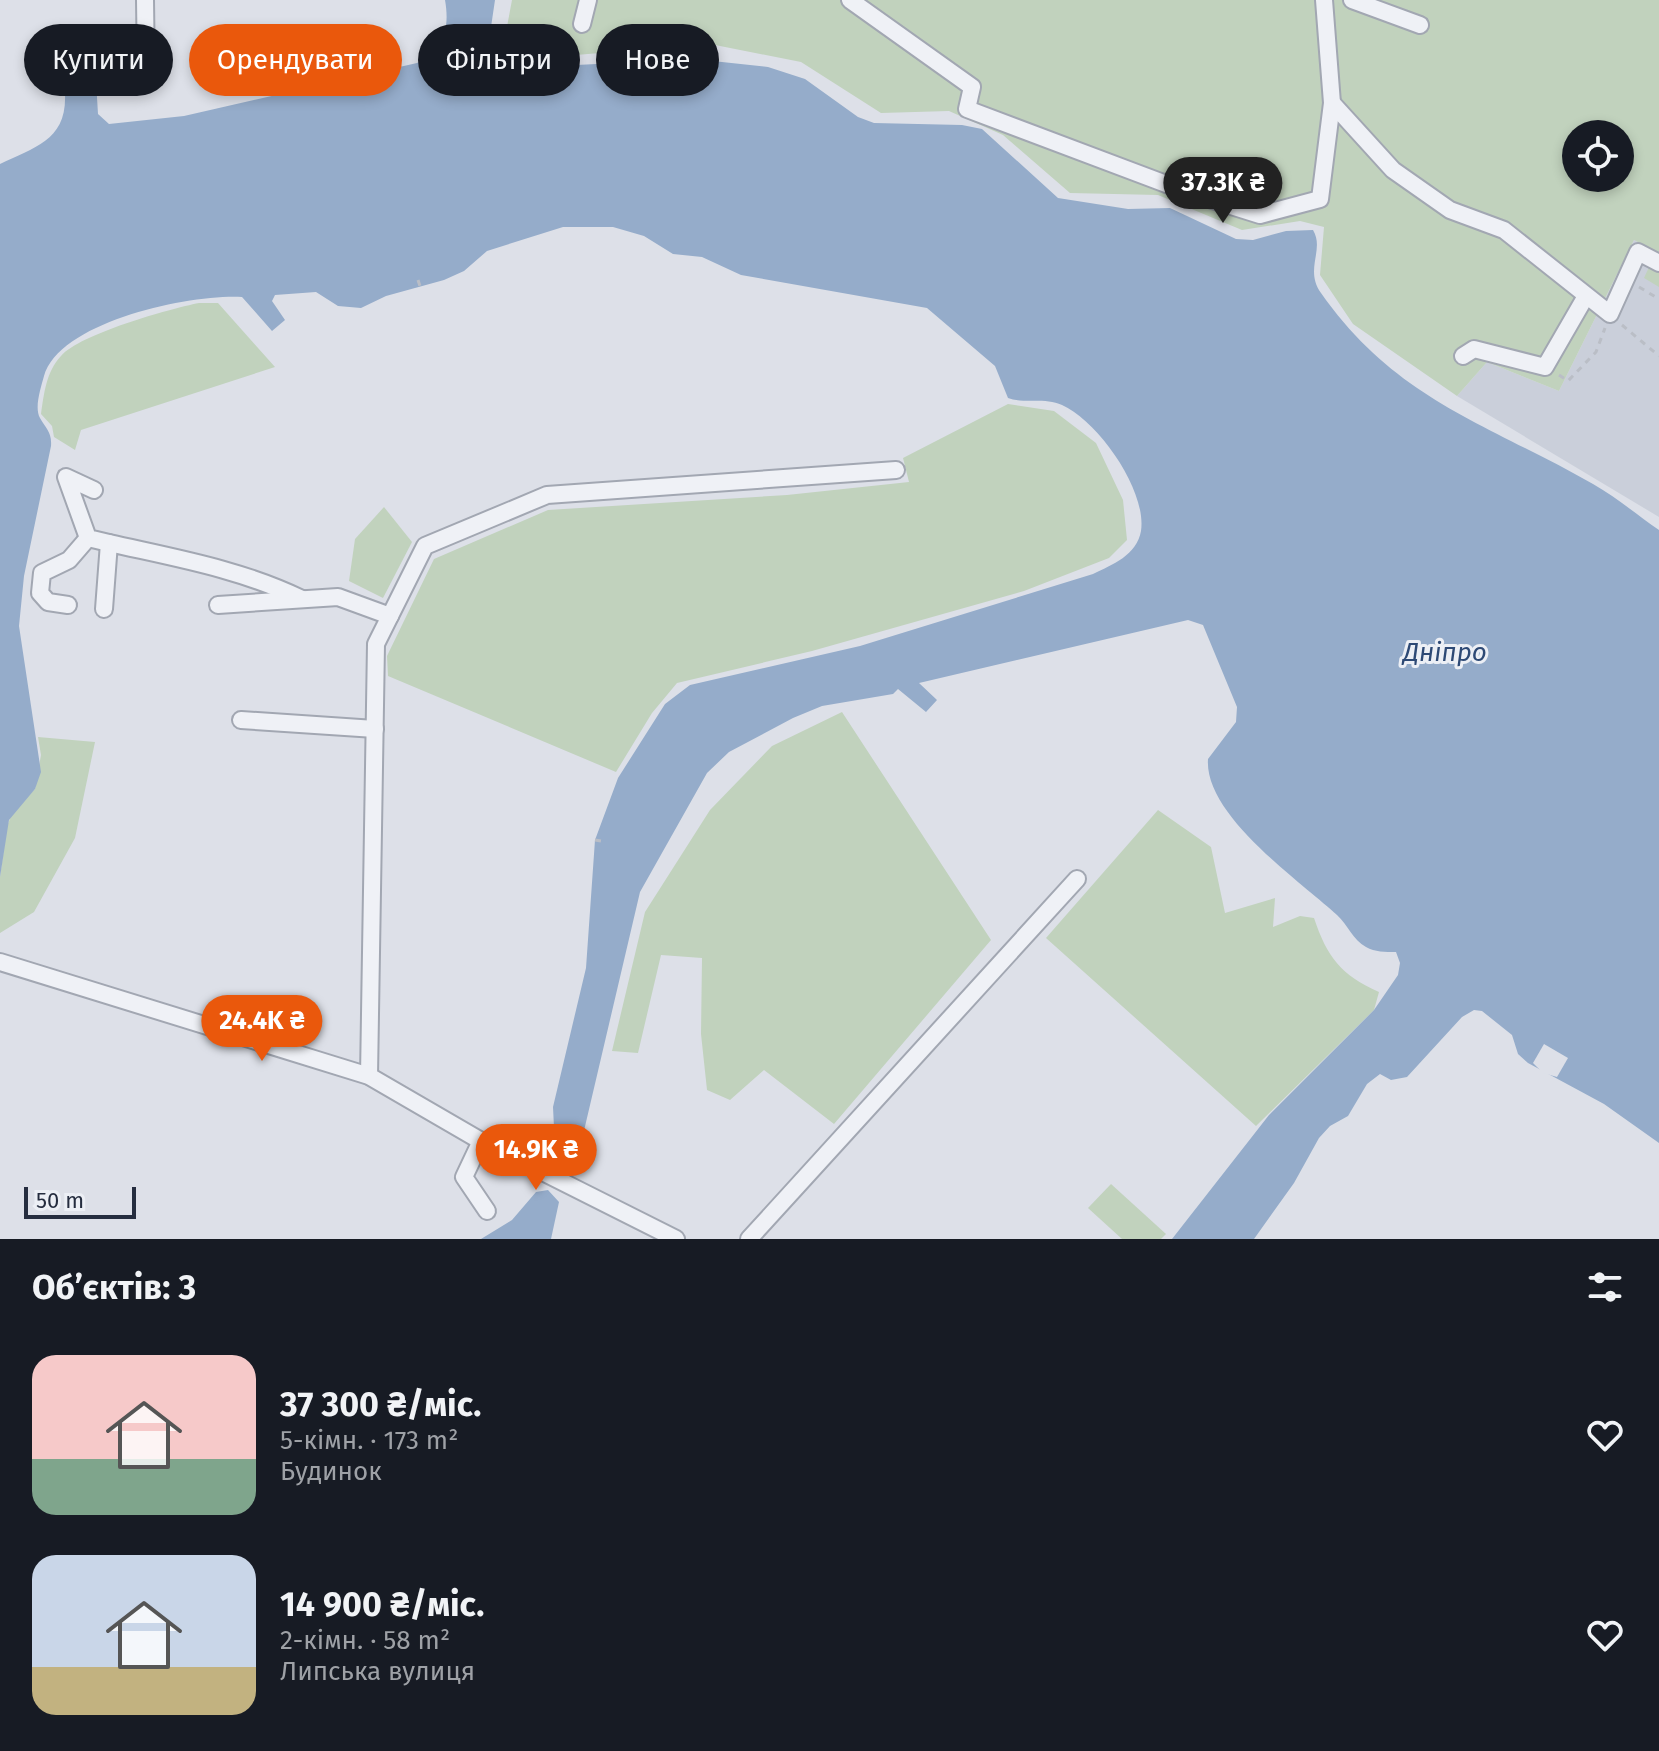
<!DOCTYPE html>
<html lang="uk">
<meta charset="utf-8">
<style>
:root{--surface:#171b24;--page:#20242c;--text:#f1f3f6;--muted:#9ea1a6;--accent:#ea580c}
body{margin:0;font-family:"Fira Sans",sans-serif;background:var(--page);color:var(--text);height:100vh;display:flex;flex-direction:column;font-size:30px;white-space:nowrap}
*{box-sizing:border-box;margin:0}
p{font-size:26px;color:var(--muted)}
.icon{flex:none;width:44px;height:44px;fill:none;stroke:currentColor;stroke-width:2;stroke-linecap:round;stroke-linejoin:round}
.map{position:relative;height:1239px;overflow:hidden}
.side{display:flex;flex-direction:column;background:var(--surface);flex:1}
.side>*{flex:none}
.top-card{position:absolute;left:24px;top:24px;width:800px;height:72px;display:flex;gap:16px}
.tools{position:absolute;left:1562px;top:120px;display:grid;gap:16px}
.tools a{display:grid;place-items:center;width:72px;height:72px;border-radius:50%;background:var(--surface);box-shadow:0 4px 12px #0003;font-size:40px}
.scale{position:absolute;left:24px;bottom:20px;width:112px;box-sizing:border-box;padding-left:8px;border:4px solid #252d3f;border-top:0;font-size:22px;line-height:28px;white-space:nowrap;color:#252d3f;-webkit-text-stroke:6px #eceff5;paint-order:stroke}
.price{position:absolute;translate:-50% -68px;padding:0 18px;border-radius:28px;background:var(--accent);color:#fff;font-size:26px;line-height:52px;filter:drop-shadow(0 2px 4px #0008)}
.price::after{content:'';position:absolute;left:50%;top:48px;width:24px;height:18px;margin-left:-12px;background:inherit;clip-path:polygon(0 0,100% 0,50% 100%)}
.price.current{background:#222;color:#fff}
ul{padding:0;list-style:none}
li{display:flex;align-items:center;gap:24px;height:200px;padding:0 32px}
li span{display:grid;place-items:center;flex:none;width:224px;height:160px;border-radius:24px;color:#555}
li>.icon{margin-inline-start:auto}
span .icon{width:96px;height:96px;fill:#fffc;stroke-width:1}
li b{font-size:34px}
h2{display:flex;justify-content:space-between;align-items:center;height:96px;padding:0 32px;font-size:34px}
.pill{padding:0 28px;border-radius:36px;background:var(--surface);box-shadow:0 4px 12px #0003;font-size:28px;line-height:72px}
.pill.current{background:var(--accent);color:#fff}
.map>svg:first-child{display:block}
.built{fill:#cacfda}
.green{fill:#c1d2bd;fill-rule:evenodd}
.water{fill:#95acca}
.pier{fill:#dde0e8}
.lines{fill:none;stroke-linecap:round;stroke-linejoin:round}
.minor-casing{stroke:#a2a7b2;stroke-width:20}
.path{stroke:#babec6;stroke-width:3;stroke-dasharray:6 6;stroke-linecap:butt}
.minor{stroke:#eff1f6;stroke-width:16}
.labels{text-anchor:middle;stroke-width:6;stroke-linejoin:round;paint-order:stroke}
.water-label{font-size:26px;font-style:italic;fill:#2d4975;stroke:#eceff5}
</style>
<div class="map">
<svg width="1659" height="1239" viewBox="0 0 1659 1239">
<rect width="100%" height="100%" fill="#dde0e8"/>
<polygon class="built" points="1659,102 1659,517 1457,396 1487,362 1559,391 1634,240 1655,251"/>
<g class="green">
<path d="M512 0H1659V287L1644 278 1656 252 1634 240 1559 391 1487 362 1457 396 1353 324 1320 275 1324 227 1300 221 1242 230 1158 195 1070 193 1003 135 949 111 881 113 801 62 710 44 527 59 503 48ZM1576 134H1620V178H1576Z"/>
<path d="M199 303H218L275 367 81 430 75 450 54 437 52 426 41 414C44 394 46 372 61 356 80 334 169 309 199 303Z"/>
<polygon points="1008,404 1054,411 1096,443 1123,500 1127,540 1109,558 1024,591 812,651 677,683 652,713 616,772 388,676 387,656 434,559 548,510 787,495 909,482 903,458"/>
<polygon points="384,507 412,542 383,598 349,581 355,539"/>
<polygon points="842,712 991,940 834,1124 764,1070 730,1100 707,1090 701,1034 702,958 661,955 638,1053 612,1051 645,912 710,810 772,746"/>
<polygon points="38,737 95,742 75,838 34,912 0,933 0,877 7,826 13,811 35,789 41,755"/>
<path d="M1158 810 1211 847 1225 913 1275 898 1273 927 1300 916 1314 918C1327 957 1341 975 1379 992L1374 1010 1256 1126 1046 938Z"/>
<polygon points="1111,1184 1166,1234 1161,1239 1122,1239 1088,1208"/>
</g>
<g class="water">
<path d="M445 0H495L491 27 493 48 518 68 694 59 768 67 805 79 858 117 874 123 962 125 982 129 1058 198 1128 209 1170 208 1236 239 1253 240 1286 231 1313 230C1325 250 1304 269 1321 293 1396 400 1488 424 1593 484 1616 497 1637 515 1659 530V1143L1604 1104 1528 1063 1518 1054 1512 1035 1482 1011 1474 1010 1462 1017 1407 1077 1391 1080 1380 1074 1367 1084 1348 1116 1330 1126 1319 1138 1294 1183 1254 1239H1172L1269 1115 1374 1010 1398 975 1400 963 1396 952C1385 952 1375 952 1366 947 1353 940 1348 925 1337 915 1300 881 1204 815 1208 759L1236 722 1237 707 1203 625 1188 620 919 683 937 700 926 712 898 689 893 694 822 706 793 718 729 752 707 773 640 892 579 1152 568 1155 555 1148 553 1107 586 968 595 840 618 778 665 704 690 685 860 646 1093 574C1112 565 1137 555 1141 531 1147 490 1098 421 1062 405 1045 397 1025 404 1008 398L995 366 927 308 741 275 702 257 673 254 644 236 613 227H563L487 251 464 271 444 280 386 296 361 308 338 306 316 292 275 295 272 301 285 320 272 331 242 297C191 294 60 321 44 376 41 387 34 408 40 418 46 429 52 432 51 446L24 576 19 626 41 772 35 789 9 820 0 877V164C35 147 67 140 65 94 64 83 62 73 69 63L82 60 95 64 98 114 109 124 184 116 417 63C444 50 450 28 445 0Z"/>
<polygon points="548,1190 559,1202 551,1239 481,1239 512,1220 536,1192"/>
</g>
<polygon class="pier" points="1544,1044 1568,1058 1557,1077 1543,1073 1533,1063"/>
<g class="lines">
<defs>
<g id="minor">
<polyline points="145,0 146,72"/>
<polyline points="850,0 972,87 967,109 1190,193 1260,215 1320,199 1332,103 1324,0"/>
<polyline points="1352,0 1420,25"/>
<polyline points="582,24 588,0"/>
<polyline points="1332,103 1393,170 1450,210 1504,230 1610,314 1638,252 1659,263"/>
<polyline points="1463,356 1474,349 1545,367 1586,296"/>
<polyline points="94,490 66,477 88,538 109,543"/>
<polyline points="68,605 48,602 40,593 42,573 69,560 88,538"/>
<polyline points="218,605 338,597 390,616"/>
<path d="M104 609 109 543C175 558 240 569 302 599"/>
<polyline points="241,720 375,729"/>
<polyline points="0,962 369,1076 481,1141 676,1239"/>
<polyline points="369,1076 376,644 425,546 547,495 896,470"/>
<polyline points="481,1141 464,1177 487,1211"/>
<polyline points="749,1239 1077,879"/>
</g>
</defs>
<use href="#minor" class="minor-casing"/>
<g class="path">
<polyline points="418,280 421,289"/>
<polyline points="1639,287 1659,299"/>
<polyline points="1622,325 1659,356"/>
<polyline points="1559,375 1568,381 1596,352 1605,328"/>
<polyline points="595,840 601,841"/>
</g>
<use href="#minor" class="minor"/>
</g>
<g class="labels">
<g class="water-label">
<text x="1445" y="661">Дніпро</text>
</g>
</g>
</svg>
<div class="tools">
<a><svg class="icon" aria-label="locate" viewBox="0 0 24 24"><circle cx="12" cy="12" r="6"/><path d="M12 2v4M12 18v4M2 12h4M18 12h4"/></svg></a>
</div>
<div class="scale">50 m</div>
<b class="price current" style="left:1223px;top:225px">37.3K ₴</b>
<b class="price" style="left:262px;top:1063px">24.4K ₴</b>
<b class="price" style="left:536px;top:1192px">14.9K ₴</b>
<div class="top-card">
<a class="pill">Купити</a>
<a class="pill current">Орендувати</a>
<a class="pill">Фільтри</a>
<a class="pill">Нове</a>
</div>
</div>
<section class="side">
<h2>Об’єктів: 3<svg class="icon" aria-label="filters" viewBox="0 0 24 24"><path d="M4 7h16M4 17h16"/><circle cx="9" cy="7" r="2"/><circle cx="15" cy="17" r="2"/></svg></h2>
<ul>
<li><span style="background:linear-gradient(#f6c9c9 65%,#7fa58c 0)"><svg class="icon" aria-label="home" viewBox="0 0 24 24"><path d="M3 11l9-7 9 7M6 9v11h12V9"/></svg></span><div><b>37 300 ₴/міс.</b><p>5-кімн. · 173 m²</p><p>Будинок</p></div><svg class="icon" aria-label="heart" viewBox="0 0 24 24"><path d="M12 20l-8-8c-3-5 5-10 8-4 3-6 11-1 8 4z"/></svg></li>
<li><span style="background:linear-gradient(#c9d6e8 70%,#c2b280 0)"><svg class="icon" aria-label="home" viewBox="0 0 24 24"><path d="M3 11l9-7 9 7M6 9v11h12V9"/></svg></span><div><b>14 900 ₴/міс.</b><p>2-кімн. · 58 m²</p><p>Липська вулиця</p></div><svg class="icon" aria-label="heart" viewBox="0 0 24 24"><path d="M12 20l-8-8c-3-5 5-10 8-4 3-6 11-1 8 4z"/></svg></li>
</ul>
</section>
